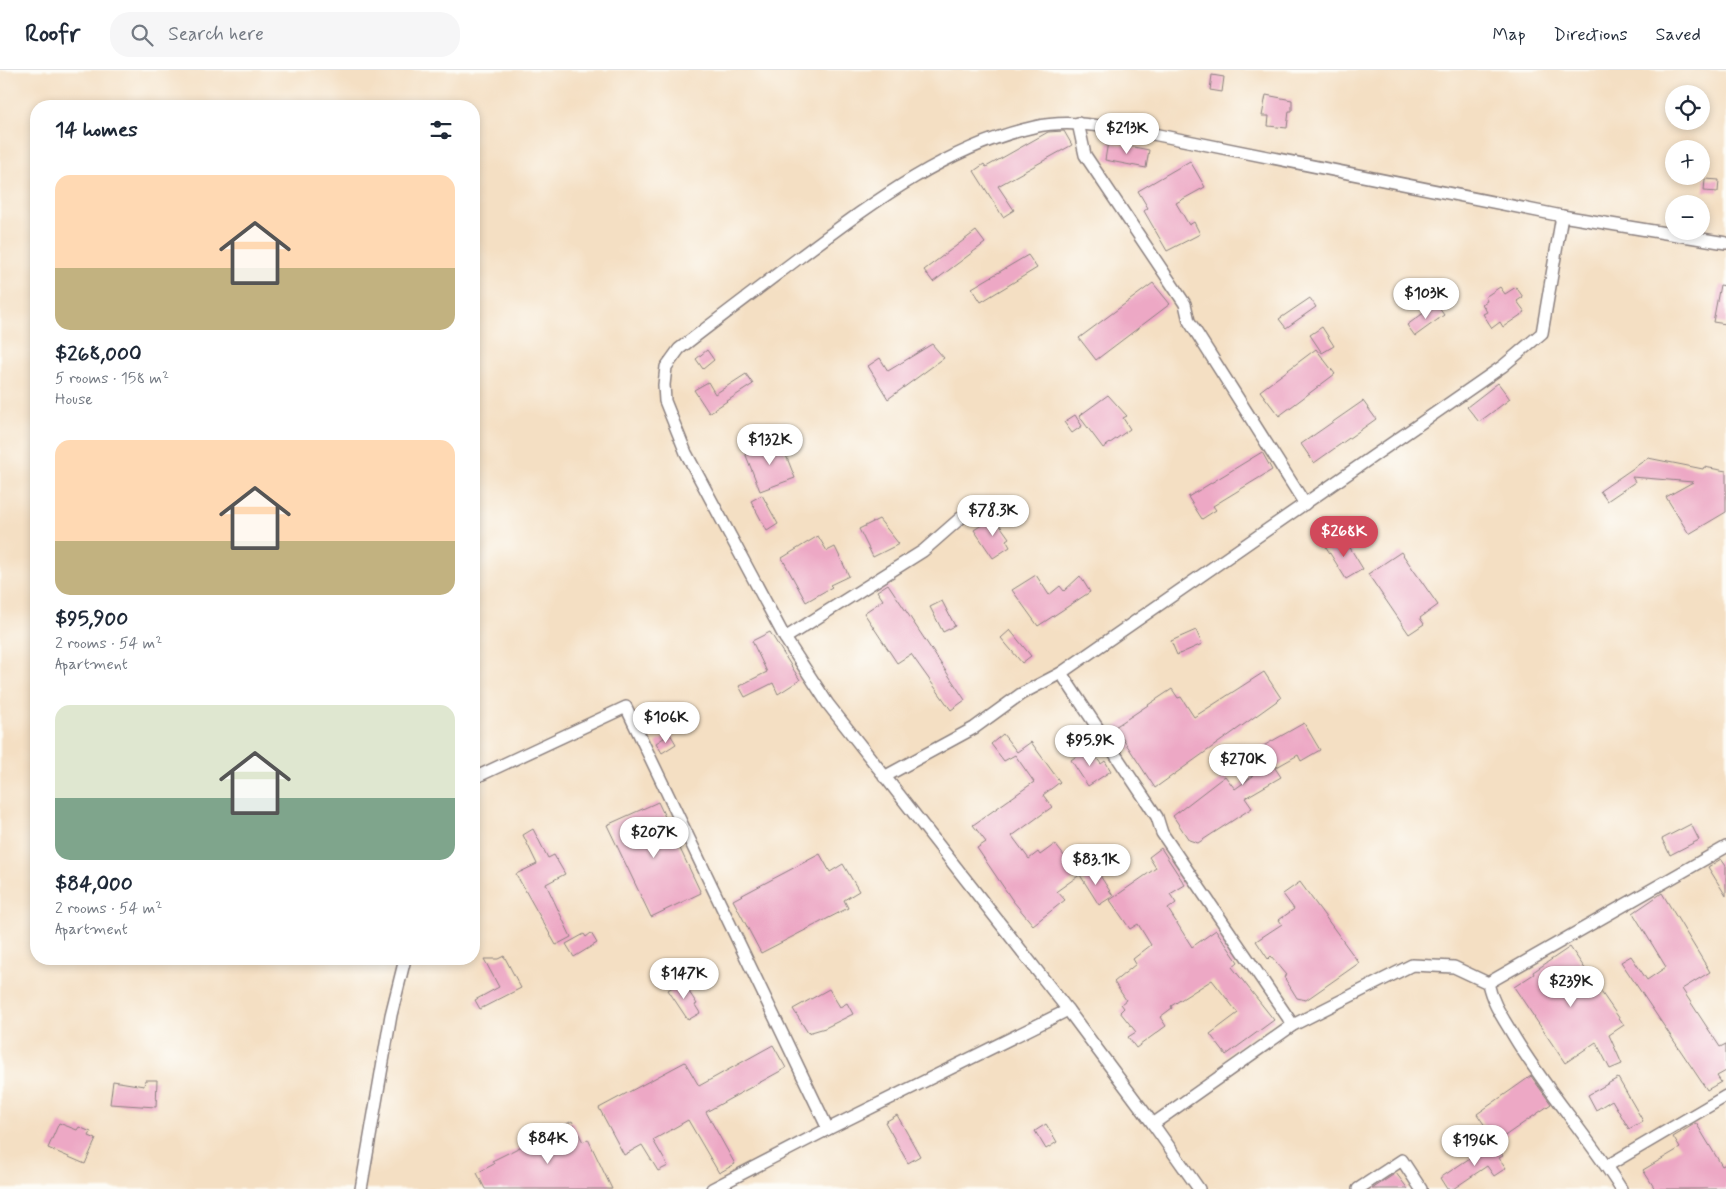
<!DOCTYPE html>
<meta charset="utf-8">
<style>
:root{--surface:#fff;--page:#f6f6f7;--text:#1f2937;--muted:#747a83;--line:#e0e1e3;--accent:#d1495b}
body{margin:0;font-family:Mynerve,sans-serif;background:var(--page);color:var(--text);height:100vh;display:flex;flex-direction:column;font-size:19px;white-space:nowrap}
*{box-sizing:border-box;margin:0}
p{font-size:16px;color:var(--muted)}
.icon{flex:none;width:28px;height:28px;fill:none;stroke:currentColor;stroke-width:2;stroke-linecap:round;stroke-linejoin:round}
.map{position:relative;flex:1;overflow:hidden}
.sheet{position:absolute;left:30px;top:30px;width:450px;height:865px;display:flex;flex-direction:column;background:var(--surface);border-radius:20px;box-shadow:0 2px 8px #0003}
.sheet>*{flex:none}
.tools{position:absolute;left:1665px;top:15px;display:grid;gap:10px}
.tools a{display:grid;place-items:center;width:45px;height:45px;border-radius:50%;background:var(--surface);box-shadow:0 2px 8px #0003;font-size:25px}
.price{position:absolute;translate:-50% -42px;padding:0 11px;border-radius:18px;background:#fff;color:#222;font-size:16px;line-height:32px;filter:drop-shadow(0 1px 2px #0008)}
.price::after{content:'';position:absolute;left:50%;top:30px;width:15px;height:11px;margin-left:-8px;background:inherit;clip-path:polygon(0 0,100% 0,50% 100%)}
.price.current{background:var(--accent);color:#fff}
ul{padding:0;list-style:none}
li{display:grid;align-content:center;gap:10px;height:265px;padding:0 25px}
li span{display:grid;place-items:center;height:155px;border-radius:15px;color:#555}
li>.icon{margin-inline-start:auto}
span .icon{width:90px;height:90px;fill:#fffc;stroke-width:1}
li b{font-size:21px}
h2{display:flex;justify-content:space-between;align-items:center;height:60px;padding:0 25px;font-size:21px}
header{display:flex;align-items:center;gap:30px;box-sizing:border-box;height:70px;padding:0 25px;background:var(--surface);border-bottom:1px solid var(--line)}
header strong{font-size:24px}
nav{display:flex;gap:28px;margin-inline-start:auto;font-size:18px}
.search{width:350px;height:45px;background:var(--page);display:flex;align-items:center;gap:12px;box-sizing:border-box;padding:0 18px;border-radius:20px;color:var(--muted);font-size:19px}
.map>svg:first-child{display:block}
.building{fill:#eda8c5}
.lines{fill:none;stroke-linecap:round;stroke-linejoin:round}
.minor-casing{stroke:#8b807f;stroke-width:14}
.minor{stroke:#fff;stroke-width:11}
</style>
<header>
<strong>Roofr</strong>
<div class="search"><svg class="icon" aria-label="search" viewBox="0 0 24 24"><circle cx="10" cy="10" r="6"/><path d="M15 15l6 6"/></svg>Search here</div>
<nav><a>Map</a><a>Directions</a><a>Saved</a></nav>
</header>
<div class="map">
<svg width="1726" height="1119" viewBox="0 0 1726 1119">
<rect width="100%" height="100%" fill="#fdfcf7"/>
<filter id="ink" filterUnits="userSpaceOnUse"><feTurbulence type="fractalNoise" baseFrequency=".02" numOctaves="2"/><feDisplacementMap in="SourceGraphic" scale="10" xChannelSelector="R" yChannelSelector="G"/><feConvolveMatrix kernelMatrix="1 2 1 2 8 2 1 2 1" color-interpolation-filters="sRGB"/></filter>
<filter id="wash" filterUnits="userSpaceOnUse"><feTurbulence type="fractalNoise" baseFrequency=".0096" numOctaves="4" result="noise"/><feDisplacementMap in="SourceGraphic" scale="20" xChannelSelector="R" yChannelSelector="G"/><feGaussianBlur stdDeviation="1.12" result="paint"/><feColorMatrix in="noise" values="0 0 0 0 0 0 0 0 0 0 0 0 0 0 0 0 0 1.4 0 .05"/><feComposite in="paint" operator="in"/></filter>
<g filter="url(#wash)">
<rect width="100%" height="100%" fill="#f4dfc3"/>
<g id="blocks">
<g class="building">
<polygon points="1212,5 1224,7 1222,22 1210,20"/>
<polygon points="1266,25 1292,30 1292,41 1289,41 1287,58 1268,56 1269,46 1262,46"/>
<polygon points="1064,61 1072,75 998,116 1014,140 1003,147 974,101 984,94 986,97 1048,62"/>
<polygon points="1108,72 1149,80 1146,98 1105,90"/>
<polygon points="1190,91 1205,117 1176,133 1189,155 1194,152 1200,164 1167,181 1144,141 1148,138 1138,121"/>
<polygon points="1705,109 1719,110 1718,122 1704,121"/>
<polygon points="976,161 985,173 933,212 924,200"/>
<polygon points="1028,185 1037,198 981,232 972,218"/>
<polygon points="1153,213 1170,234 1096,290 1079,268"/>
<polygon points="1720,215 1726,216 1726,254 1713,252"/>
<polygon points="1500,217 1505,224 1516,217 1523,227 1517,231 1525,242 1503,257 1500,252 1492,258 1483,244 1487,242 1482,234 1487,231 1485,227"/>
<polygon points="1310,228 1316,237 1286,258 1279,249"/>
<polygon points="1436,234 1444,245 1415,266 1407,255"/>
<polygon points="1322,257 1334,276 1322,283 1310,265"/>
<polygon points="932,274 944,288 888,329 868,296 880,288 888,301"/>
<polygon points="1316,279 1335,304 1279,346 1260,321"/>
<polygon points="707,280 714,290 703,299 696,289"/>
<polygon points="746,304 753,314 709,343 694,320 708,312 715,324"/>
<polygon points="1498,313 1510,329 1479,352 1467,337"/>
<polygon points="1108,325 1127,346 1123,348 1130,359 1103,378 1079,346"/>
<polygon points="1363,331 1376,349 1314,393 1301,374"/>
<polygon points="1075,345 1082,356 1072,363 1064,352"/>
<polygon points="780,370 795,408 760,421 745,383"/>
<polygon points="1262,382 1272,400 1213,436 1216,440 1202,449 1188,427"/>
<polygon points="1648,388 1703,399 1704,397 1726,401 1726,442 1689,464 1666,427 1693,412 1632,407 1635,412 1607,431 1600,421"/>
<polygon points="762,425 778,454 767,461 751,431"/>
<polygon points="994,447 1009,468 1006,470 1010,477 993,488 974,460"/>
<polygon points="879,449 899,474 873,487 859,459"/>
<polygon points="818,466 827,481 835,477 849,506 830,515 832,517 806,532 782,488"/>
<polygon points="1343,466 1363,499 1346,509 1326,477"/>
<polygon points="1401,482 1438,535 1420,548 1424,554 1409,564 1368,504"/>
<polygon points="1036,505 1049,525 1060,516 1064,521 1080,506 1090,522 1038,556 1012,520"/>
<polygon points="888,514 965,630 951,640 911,584 897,593 864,543 883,530 877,521"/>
<polygon points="942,531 955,556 943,562 930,537"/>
<polygon points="1010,560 1031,586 1022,593 1001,568"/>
<polygon points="1196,560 1202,574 1177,585 1171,571"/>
<polygon points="770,562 800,610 778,624 773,613 745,627 739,616 767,602 752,571"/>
<polygon points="1264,602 1281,628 1155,718 1115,657 1172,619 1178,628 1181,627 1194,647"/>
<polygon points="1304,653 1320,680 1301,691 1298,685 1275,698 1281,707 1245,728 1252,738 1198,773 1189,770 1173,746 1225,706 1235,719 1253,706 1242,688"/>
<polygon points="670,664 676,674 662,683 656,673"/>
<polygon points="1003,664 1017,682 1031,672 1060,712 1043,725 1052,737 1012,766 1029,789 1038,782 1040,785 1055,774 1071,795 1073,793 1081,804 1057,821 1065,830 1033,855 1013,831 977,778 986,772 973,755 1034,712 1015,685 1004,691 991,674"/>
<polygon points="1089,677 1101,694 1105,691 1111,701 1088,716 1071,690"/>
<polygon points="658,732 701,823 651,847 607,755"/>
<polygon points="1691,754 1699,770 1670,785 1662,769"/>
<polygon points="533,759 548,788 554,785 565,804 546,814 571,867 556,875 516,804 537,794 523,765"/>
<polygon points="1161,778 1185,815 1170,824 1176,833 1168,839 1192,877 1216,860 1238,892 1232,897 1274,950 1226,985 1210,964 1238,943 1212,910 1171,936 1172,938 1160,947 1166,956 1136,978 1128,967 1136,962 1120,942 1124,938 1121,934 1126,930 1114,912 1136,894 1133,889 1151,875 1138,854 1130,859 1110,830 1156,798 1149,787"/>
<polygon points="820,784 830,802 843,794 859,821 844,830 848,838 761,883 733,830"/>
<polygon points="1721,789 1726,796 1726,826 1708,797"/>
<polygon points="1094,796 1113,826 1099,835 1080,805"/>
<polygon points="1300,812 1359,893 1306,930 1297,928 1284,907 1287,905 1271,886 1268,889 1256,871 1282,854 1279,850 1294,839 1283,824"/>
<polygon points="1662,823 1710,902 1682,919 1720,977 1726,974 1726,1001 1717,1006 1721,1012 1707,1020 1621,892 1631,886 1647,910 1666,897 1633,843"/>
<polygon points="591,863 597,873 574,887 566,874 584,864 586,867"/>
<polygon points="1570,877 1624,955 1609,965 1622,994 1610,999 1596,972 1565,993 1514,917 1534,904 1533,902"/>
<polygon points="504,886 521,918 480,939 475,930 499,917 484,889 498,889"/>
<polygon points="682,911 697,934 695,935 700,943 688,950 668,920"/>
<polygon points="829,919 840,937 847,933 853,944 825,958 808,963 793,939"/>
<polygon points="773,975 786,998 706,1042 735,1094 719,1103 688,1050 653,1070 668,1096 658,1101 642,1075 624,1085 599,1038 685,992 699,1016"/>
<polygon points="1531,1006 1551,1034 1496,1072 1477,1044"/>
<polygon points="1618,1008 1643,1051 1629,1059 1612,1030 1596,1040 1588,1025"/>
<polygon points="145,1010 157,1010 156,1037 110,1034 113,1011 144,1016"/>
<polygon points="897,1045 920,1086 908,1093 885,1052"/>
<polygon points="572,1051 583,1072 588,1069 612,1119 485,1119 477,1103 494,1094 492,1091"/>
<polygon points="59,1053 77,1060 79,1057 91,1062 89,1066 96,1069 85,1094 48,1078"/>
<polygon points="1696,1053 1722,1096 1726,1094 1726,1119 1655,1119 1643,1100 1680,1078 1673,1067"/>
<polygon points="1046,1054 1057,1072 1046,1079 1035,1061"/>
<polygon points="1494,1072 1503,1086 1499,1088 1506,1098 1494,1106 1487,1096 1453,1119 1447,1119 1440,1108"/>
<polygon points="1396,1103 1408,1119 1372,1119"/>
</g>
</g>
</g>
<g filter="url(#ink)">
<use href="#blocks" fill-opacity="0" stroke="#8b807f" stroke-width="1"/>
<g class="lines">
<defs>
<g id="minor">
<polyline points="1078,53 1085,85 1185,234 1189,251 1305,434"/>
<polyline points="785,568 923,481 964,445"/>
<polyline points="1061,603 1157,747 1162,763 1293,955"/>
<polyline points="884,707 974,658 1021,624 1061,603 1503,296 1542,263 1562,146"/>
<polyline points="474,708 626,637 828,1059"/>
<polyline points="1488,913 1726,777"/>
<path d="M1488 913C1492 933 1503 948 1513 965 1545 1019 1588 1066 1621 1119"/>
<polyline points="1153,1054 1293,955 1412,895 1454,897 1488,913"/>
<polyline points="1607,1096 1726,1026"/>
<polyline points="361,1119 391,945 405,889"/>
<polyline points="712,1119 828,1059 1068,940"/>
<path d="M1199 1119 1153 1054 1068 940 828 634 785 568 686 383 665 331 664 315 666 297 679 279C719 248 759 218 800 187 871 134 945 77 1034 57 1069 49 1107 57 1143 62L1562 146 1726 173"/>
<polyline points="1358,1119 1402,1090 1421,1119"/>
</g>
</defs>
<use href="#minor" class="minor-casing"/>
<use href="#minor" class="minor"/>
</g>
</g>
</svg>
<div class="tools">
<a><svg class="icon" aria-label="locate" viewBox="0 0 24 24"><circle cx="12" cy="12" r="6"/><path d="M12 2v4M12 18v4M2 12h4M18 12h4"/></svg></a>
<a>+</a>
<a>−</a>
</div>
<b class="price" style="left:1127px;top:85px">$213K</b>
<b class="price" style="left:1426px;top:250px">$103K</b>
<b class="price" style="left:770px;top:396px">$132K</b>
<b class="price" style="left:993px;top:467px">$78.3K</b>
<b class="price current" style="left:1344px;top:488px">$268K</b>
<b class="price" style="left:666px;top:674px">$106K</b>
<b class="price" style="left:1090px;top:697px">$95.9K</b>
<b class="price" style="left:1243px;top:716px">$270K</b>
<b class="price" style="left:654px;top:789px">$207K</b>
<b class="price" style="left:1096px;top:816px">$83.1K</b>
<b class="price" style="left:684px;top:930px">$147K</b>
<b class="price" style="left:1571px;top:938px">$239K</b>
<b class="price" style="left:548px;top:1095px">$84K</b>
<b class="price" style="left:1475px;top:1097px">$196K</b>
<section class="sheet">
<h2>14 homes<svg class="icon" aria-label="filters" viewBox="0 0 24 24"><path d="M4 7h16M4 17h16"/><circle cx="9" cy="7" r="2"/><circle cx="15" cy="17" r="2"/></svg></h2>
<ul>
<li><span style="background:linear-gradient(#ffd9b3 60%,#c2b280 0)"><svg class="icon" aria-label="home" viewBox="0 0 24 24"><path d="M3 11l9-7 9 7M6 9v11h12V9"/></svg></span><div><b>$268,000</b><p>5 rooms · 158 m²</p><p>House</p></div></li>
<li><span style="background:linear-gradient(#ffd9b3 65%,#c2b280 0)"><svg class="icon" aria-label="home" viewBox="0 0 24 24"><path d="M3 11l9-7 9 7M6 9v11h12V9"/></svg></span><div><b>$95,900</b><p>2 rooms · 54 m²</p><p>Apartment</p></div></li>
<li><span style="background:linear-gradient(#dfe7d0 60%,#7fa58c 0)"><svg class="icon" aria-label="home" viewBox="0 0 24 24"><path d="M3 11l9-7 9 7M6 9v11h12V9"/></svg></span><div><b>$84,000</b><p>2 rooms · 54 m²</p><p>Apartment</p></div></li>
</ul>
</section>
</div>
